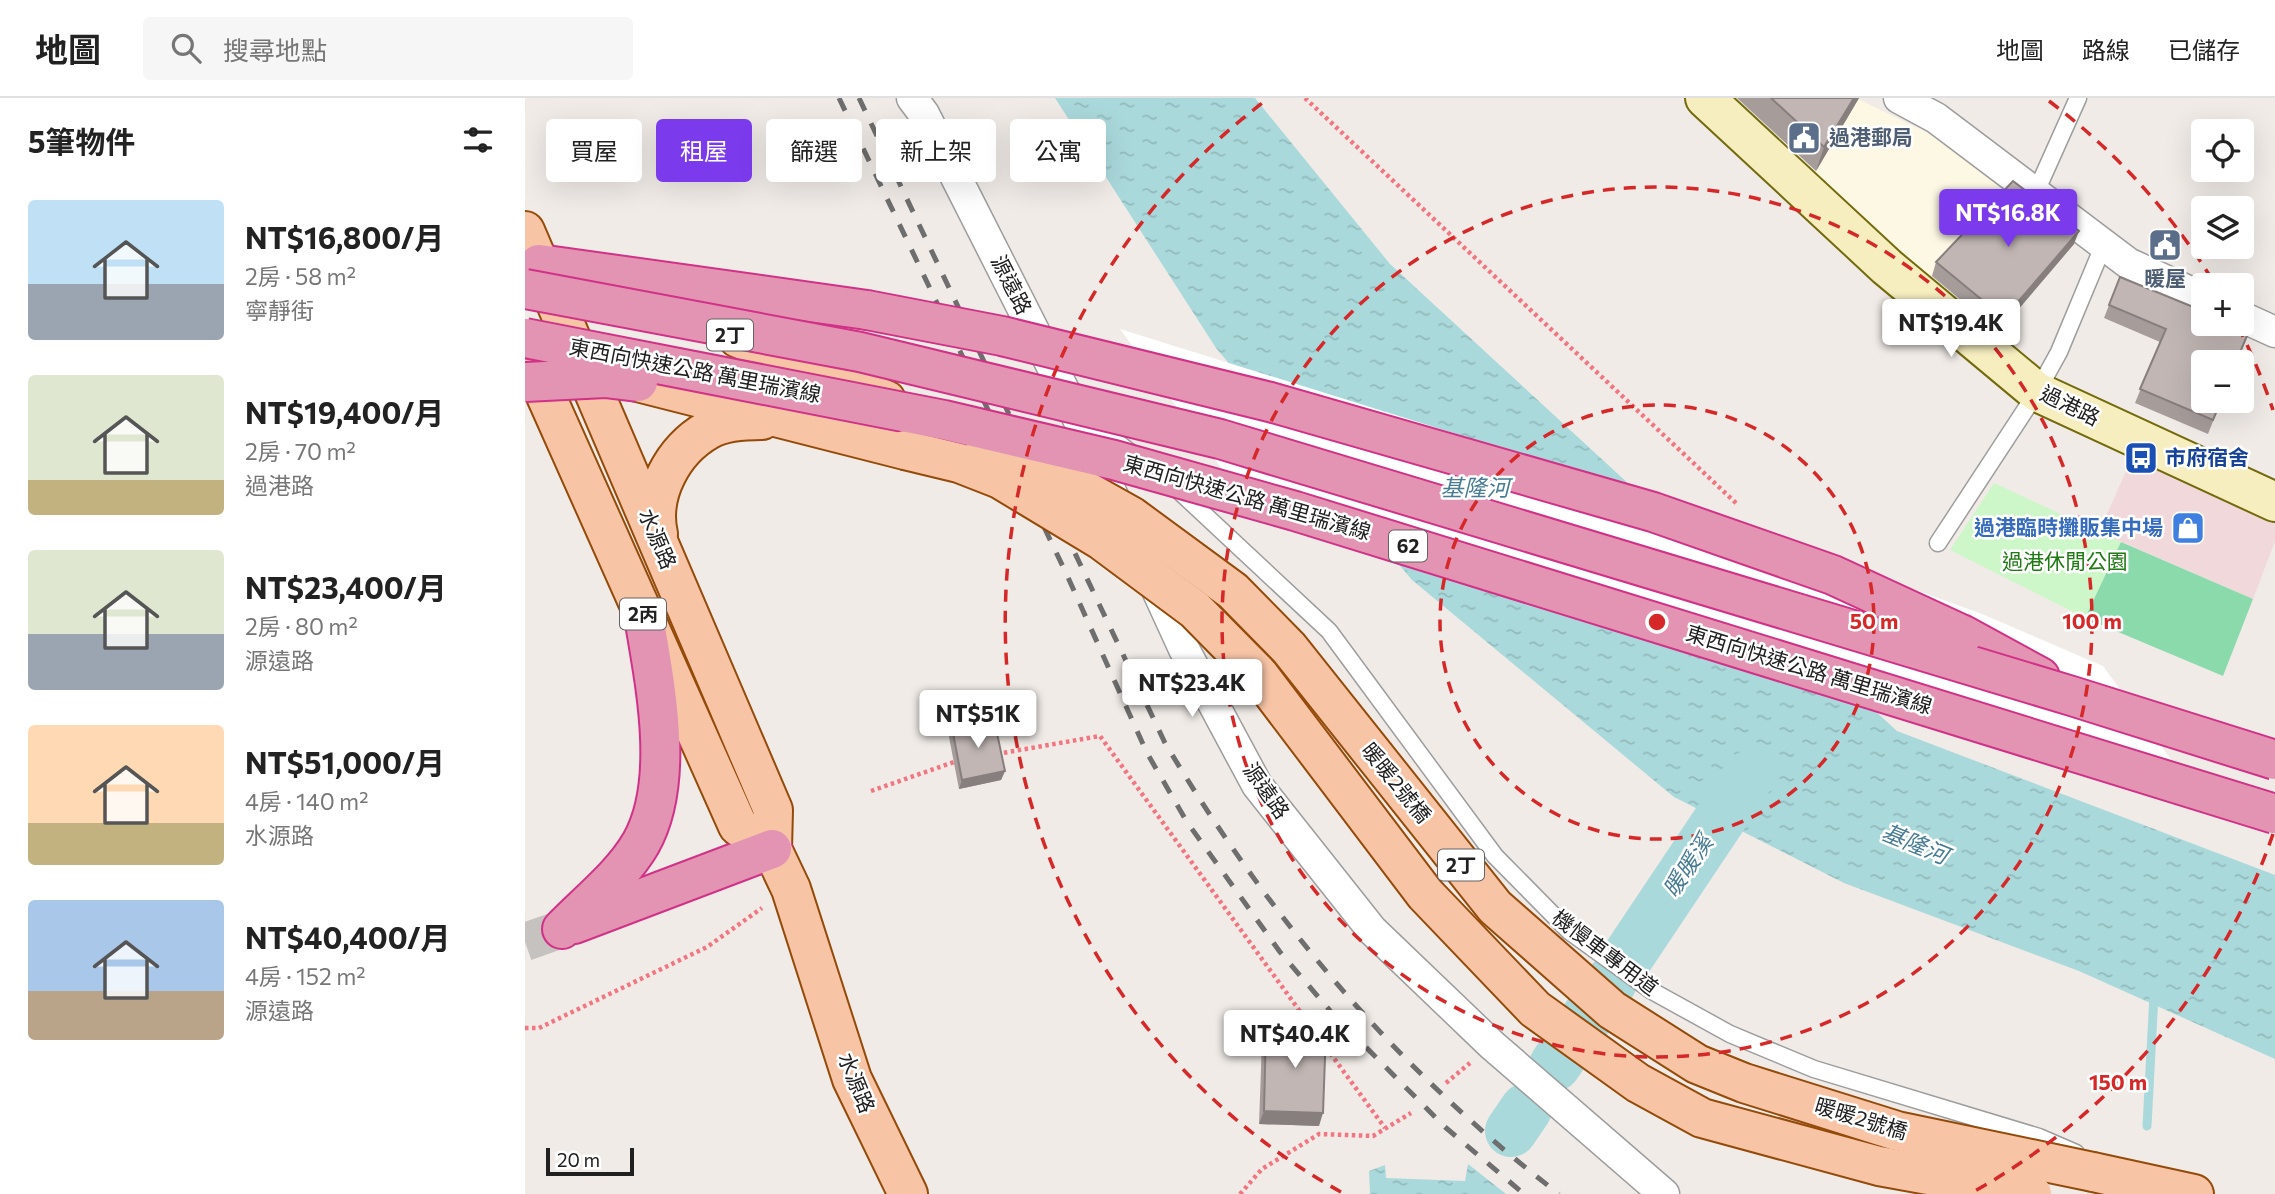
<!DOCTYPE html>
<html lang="zh-TW">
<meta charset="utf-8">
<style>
:root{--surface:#fff;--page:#f6f6f6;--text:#222;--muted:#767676;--line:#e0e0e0;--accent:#7c3aed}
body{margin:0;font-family:Commissioner,"Noto Sans TC",sans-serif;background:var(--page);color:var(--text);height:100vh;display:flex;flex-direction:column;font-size:26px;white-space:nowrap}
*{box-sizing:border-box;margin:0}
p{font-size:23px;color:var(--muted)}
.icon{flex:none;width:38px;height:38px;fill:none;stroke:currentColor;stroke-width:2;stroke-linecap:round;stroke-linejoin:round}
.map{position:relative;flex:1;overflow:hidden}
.side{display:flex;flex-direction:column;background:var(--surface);width:525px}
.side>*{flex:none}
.top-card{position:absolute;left:21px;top:21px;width:665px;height:63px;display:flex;gap:14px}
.buttons{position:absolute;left:1666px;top:21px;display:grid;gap:14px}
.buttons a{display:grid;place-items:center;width:63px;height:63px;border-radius:7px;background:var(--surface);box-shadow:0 7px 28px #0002;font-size:35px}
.scale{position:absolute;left:21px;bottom:18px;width:88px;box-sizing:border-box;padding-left:7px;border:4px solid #202020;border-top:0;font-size:19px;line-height:24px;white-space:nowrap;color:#202020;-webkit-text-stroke:5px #fff;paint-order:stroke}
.price{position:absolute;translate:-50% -60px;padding:0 16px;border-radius:7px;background:#fff;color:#222;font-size:23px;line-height:46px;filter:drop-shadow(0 2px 4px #0008)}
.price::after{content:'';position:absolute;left:50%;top:42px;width:21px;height:16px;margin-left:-10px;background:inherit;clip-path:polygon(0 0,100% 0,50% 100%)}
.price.current{background:var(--accent);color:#fff}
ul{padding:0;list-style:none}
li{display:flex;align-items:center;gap:21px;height:175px;padding:0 28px}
li span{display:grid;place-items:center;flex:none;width:196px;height:140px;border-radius:7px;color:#555}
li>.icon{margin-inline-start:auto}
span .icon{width:84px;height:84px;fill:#fffc;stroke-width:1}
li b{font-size:30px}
h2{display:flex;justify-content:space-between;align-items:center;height:84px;padding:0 28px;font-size:30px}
.tag{padding:0 24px;border-radius:7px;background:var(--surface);box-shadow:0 7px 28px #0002;font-size:24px;line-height:63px}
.tag.current{background:var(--accent);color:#fff}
header{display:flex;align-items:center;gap:42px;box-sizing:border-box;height:98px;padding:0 35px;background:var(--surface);border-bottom:2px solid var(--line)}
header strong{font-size:33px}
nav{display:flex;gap:38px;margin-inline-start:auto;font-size:24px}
.search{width:490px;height:63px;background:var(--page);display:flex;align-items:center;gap:18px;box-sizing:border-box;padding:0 24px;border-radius:7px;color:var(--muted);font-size:26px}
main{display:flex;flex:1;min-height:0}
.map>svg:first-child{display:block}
.commercial{fill:#f0d8db}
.education{fill:#fdf8e3}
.park{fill:#cdf7c8}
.pitch{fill:#8adaac}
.water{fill:url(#water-ripples)}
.pier{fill:#fff}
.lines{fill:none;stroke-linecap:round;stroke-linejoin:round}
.stream{stroke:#aad9db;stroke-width:9}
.river{stroke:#aad9db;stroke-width:52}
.highway-tunnel{stroke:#c6c2bf;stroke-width:38;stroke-dasharray:38 19;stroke-linecap:butt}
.lane-casing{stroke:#9d9d9d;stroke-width:19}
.street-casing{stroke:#9d9d9d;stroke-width:33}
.secondary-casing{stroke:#736a0b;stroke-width:42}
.primary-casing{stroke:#944b09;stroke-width:42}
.highway-casing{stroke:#d13187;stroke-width:42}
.path{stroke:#f27681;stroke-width:4.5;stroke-dasharray:3.5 3.5;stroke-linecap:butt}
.lane{stroke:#fff;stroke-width:16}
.street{stroke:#fff;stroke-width:30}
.secondary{stroke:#f6eebf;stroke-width:38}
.primary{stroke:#f7c4a6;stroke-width:38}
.highway{stroke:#e294b2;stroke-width:38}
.rail{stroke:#6e6e6e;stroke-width:5;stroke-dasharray:14 14;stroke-linecap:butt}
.primary-bridge-casing{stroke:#944b09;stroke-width:42;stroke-linecap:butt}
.highway-bridge-casing{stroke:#d13187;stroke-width:42;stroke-linecap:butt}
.primary-bridge{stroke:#f7c4a6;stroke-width:38}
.highway-bridge{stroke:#e294b2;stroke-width:38}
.wall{fill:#a69d9b}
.shaded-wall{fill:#877f7e}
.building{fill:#c1b6b4;stroke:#877f7e;stroke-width:2}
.ring{fill:none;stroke:#d62828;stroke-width:3.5;stroke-dasharray:12 9}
.labels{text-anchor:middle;stroke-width:5;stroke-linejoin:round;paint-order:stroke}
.shield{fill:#fff;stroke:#636363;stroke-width:2}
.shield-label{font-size:19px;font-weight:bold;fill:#202020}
.service-label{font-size:21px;font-weight:bold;fill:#4e5e75;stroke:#fff;text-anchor:start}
.street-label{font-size:21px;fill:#202020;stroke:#fff}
.transit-label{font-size:21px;font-weight:bold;fill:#164399;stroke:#fff;text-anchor:start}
.shop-label{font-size:21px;font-weight:bold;fill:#366cbe;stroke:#fff;text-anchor:end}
.park-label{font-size:21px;fill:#1e7a12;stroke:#fff}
.water-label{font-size:23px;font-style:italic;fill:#477c94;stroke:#fff}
.centre{fill:#d62828;stroke:#fff;stroke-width:3.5}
.ring-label{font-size:21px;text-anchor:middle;font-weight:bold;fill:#d62828;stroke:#fff;stroke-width:5;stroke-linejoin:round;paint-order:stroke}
</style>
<header>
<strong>地圖</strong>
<div class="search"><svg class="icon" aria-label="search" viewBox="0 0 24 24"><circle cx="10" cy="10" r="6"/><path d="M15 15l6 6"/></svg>搜尋地點</div>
<nav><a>地圖</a><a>路線</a><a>已儲存</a></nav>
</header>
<main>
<section class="side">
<h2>5筆物件<svg class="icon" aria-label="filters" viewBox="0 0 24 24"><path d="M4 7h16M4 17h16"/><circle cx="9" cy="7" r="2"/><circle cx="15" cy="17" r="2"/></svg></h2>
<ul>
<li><span style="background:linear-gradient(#bfe0f5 60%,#9aa5b1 0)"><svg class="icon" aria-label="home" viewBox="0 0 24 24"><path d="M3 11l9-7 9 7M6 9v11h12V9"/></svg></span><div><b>NT$16,800/月</b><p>2房 · 58 m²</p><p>寧靜街</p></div></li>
<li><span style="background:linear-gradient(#dfe7d0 75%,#c2b280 0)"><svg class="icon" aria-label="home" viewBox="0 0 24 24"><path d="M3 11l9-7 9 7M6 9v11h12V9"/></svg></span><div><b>NT$19,400/月</b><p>2房 · 70 m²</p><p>過港路</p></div></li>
<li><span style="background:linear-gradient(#dfe7d0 60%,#9aa5b1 0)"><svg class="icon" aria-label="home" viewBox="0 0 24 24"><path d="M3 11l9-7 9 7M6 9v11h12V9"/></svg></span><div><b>NT$23,400/月</b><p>2房 · 80 m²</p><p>源遠路</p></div></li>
<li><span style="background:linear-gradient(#ffd9b3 70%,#c2b280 0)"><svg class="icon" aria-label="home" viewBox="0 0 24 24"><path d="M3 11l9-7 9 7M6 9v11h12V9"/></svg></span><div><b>NT$51,000/月</b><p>4房 · 140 m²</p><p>水源路</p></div></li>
<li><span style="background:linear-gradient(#a9c7e8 65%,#b9a48a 0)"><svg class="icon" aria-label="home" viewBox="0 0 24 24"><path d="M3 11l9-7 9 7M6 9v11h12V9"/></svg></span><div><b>NT$40,400/月</b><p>4房 · 152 m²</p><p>源遠路</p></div></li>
</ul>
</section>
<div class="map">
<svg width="1750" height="1096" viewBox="0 0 1750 1096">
<defs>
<pattern id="water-ripples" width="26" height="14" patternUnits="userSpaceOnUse" patternTransform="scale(1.75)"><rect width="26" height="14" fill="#aad9db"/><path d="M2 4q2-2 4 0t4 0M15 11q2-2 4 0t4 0" fill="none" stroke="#92babc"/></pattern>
</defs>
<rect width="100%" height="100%" fill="#f0ebe7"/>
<polygon class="commercial" points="1607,360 1750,425 1750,443 1728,501 1574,434"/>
<polygon class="education" points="1333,1 1440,53 1488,92 1404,180 1288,78"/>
<polygon class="park" points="1469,385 1596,444 1560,520 1425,452"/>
<polygon class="pitch" points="1596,444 1728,501 1698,578 1560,520"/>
<g class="water">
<polygon points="530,0 730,0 865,166 1372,633 1750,777 1750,961 1554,873 1319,785 1149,699 887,482 691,250"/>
<polygon points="943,1066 981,1096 845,1096 844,1073 860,1067 861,1080 940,1083"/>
</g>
<polygon class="pier" points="595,231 1152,405 1457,516 1578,568 1683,713 839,444 736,425"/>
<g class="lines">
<polyline class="stream" points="1622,1028 1629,897"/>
<g class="river">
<polyline points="1104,857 1223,679"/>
<polyline points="1030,967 1086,884"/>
<polyline points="986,1033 1001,1011"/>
</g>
<polyline class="highway-tunnel" points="0,844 37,831"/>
<defs>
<g id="lane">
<polyline points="1510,96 1553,0"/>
<polyline points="559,319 605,354"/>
<polyline points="653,392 804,533 970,758 1044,833 1127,893 1205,936 1289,971 1514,1039 1551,1055"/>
<polyline points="1413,445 1512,294 1534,254 1579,146"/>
</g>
<g id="street">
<polyline points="387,0 399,16 548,310 597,418"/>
<polyline points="1374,0 1411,20 1603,165 1678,200"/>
<polyline points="1717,219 1750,234"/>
<polyline points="626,479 659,551 732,687 847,832 967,947 1139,1096"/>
</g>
<polyline id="secondary" points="1180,0 1362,169 1512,294 1750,404"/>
<g id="primary">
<polyline points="0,133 248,712 247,751 266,791 327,981 383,1096"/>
<polyline points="213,240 361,302"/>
<polyline points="0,251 213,728 247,751"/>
<polyline points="81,276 380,352"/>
<path d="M133 436C124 396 148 352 183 332 198 323 219 322 237 322"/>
<polyline points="1568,1074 1669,1096"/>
</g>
<g id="highway">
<polyline points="14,166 342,212"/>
<polyline points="1438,537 1515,579"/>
<polyline points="49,826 247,751"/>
<path d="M37 831C63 804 97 778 116 745 151 683 130 585 119 519"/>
</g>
</defs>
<use href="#lane" class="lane-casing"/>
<use href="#street" class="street-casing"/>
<use href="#secondary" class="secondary-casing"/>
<use href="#primary" class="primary-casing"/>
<use href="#highway" class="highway-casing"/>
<g class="path">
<polyline points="780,0 1212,406"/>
<polyline points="472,656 575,638 790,934"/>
<polyline points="346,693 429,664"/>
<polyline points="0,930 14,930 182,849 237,810"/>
<polyline points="797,944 860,1030"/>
<polyline points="921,985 945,965"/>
<polyline points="715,1096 737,1071 794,1036 848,1038 886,1015"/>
</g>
<use href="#lane" class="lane"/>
<use href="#street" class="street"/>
<use href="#secondary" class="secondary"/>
<use href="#primary" class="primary"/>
<use href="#highway" class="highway"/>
<g class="rail">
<polyline points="314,0 541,475 622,655 662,724 755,854 807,915 920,1029 999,1096"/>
<path d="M334 0 640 645C746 822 870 970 1034 1096"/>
</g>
<defs>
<g id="primary-bridge">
<polyline points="460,342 506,362 606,418 708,493 764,550 970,809 1087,912 1172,966 1219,985 1372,1033 1568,1074"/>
<polyline points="380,352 434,365 475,381 576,442 670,512 734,577 900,796 1010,911 1113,985 1177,1020 1354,1068 1507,1096"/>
</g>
<g id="highway-bridge">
<polyline points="0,191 335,254 695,341 1550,599 1750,662"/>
<polyline points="342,212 477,238 745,304 1128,414 1308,477 1438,537"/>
<polyline points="0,240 419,322 589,362 770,413 1750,716"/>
<polyline points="0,284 80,280 113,284"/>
</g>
</defs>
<use href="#primary-bridge" class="primary-bridge-casing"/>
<use href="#highway-bridge" class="highway-bridge-casing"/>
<use href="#primary-bridge" class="primary-bridge"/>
<use href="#highway-bridge" class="highway-bridge"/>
</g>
<g class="wall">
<polygon points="1212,0 1334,0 1291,73"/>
<polygon points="1549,146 1474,234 1407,178 1411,164"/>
<polygon points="1584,207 1678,213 1696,303 1683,336 1610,305 1635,244 1579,220"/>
<polygon points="427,630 480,673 476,682 434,691 424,639"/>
<polygon points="741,930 794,1028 734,1026 737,943"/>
</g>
<g class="shaded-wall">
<polygon points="1329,0 1334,0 1291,73 1299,49"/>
<polygon points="1554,133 1549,146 1474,234 1479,220"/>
<polygon points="480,673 476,682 434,691 437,682"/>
<polygon points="739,1013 798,1015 794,1028 734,1026"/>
</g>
<g class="building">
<polygon points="1246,0 1329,0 1299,49"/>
<polygon points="1488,83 1554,133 1479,220 1411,164"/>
<polygon points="1595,179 1678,213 1678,226 1708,226 1724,233 1711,264 1678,264 1678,303 1696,303 1688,322 1615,291 1641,231 1584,207"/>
<polygon points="469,621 480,673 437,682 427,630"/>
<polygon points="741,930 801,932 798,1015 739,1013"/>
</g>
<g class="ring">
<circle cx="1132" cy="524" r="217"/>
<circle cx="1132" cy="524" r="435"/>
<path d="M1748 736A652 652 0 0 1 1448 1094M816 1094A652 652 0 0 1 740 3M1524 3A652 652 0 0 1 1688 183M1713 228A652 652 0 0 1 1748 312"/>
</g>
<defs>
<symbol id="civic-square" viewBox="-11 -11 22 22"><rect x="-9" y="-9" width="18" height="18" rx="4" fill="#5c6f8a" stroke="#fff"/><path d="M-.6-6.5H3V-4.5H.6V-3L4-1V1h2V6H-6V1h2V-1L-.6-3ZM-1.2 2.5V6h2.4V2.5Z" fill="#fff"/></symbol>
<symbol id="bus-square" viewBox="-11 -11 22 22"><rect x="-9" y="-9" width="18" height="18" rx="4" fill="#1a4fb4" stroke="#fff"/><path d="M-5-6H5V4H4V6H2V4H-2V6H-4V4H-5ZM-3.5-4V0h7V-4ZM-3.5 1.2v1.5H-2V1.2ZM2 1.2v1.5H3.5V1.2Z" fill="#fff"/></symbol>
<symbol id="shop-square" viewBox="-11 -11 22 22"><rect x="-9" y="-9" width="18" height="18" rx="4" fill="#3f7fe0" stroke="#fff"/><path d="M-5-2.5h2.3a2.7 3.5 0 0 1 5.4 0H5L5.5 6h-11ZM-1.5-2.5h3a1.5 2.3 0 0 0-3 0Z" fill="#fff"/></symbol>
</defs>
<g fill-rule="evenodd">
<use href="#civic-square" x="1260" y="21" width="38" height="38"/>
<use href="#civic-square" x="1621" y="128" width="38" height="38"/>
<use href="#bus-square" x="1597" y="341" width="38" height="38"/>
<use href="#shop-square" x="1644" y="411" width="38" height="38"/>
</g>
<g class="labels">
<g class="shield">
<rect x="182" y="221.5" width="46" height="31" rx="5"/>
<rect x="864" y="432.5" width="38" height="31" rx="5"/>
<rect x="95" y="500.5" width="46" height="31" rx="5"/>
<rect x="913" y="751.5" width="46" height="31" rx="5"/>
</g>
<g class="shield-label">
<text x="205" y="244">2丁</text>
<text x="883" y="455">62</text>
<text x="118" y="523">2丙</text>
<text x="936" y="774">2丁</text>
</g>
<g class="service-label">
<text x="1304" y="47">過港郵局</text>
<text x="1640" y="188" text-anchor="middle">暖屋</text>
</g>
<g class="street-label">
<text transform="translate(486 187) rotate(63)" y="7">源遠路</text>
<text transform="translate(170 273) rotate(11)" y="7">東西向快速公路 萬里瑞濱線</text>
<text transform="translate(1545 308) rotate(26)" y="7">過港路</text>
<text transform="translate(722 400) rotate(16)" y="7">東西向快速公路 萬里瑞濱線</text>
<text transform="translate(132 441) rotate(67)" y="7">水源路</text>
<text transform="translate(1284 572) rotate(17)" y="7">東西向快速公路 萬里瑞濱線</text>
<text transform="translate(871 685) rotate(51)" y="7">暖暖2號橋</text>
<text transform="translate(741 693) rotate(55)" y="7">源遠路</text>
<text transform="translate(1080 855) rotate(37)" y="7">機慢車專用道</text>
<text transform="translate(331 985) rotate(68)" y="7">水源路</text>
<text transform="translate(1336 1021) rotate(17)" y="7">暖暖2號橋</text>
</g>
<g class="transit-label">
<text x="1640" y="367">市府宿舍</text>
</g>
<g class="shop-label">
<text x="1638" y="437">過港臨時攤販集中場</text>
</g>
<g class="park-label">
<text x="1540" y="471">過港休閒公園</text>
</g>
<g class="water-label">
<text x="950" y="398">基隆河</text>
<text transform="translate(1390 746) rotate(22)" y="8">基隆河</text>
<text transform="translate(1163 768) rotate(-56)" y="8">暖暖溪</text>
</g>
</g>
<circle cx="1132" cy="524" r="10" class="centre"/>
<g class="ring-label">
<text x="1349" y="531">50 m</text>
<text x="1567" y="531">100 m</text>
<text x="1593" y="992">150 m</text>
</g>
</svg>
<div class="buttons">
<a><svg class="icon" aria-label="locate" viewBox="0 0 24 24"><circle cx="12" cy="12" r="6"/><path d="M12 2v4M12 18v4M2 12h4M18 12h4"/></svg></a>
<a><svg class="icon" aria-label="layers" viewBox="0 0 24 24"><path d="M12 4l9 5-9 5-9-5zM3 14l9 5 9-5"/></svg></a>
<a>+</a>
<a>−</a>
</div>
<div class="scale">20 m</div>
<b class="price current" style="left:1483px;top:151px">NT$16.8K</b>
<b class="price" style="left:1426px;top:261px">NT$19.4K</b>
<b class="price" style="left:667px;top:621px">NT$23.4K</b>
<b class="price" style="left:453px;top:652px">NT$51K</b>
<b class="price" style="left:770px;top:972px">NT$40.4K</b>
<div class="top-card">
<a class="tag">買屋</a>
<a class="tag current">租屋</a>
<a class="tag">篩選</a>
<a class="tag">新上架</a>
<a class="tag">公寓</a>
</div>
</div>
</main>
